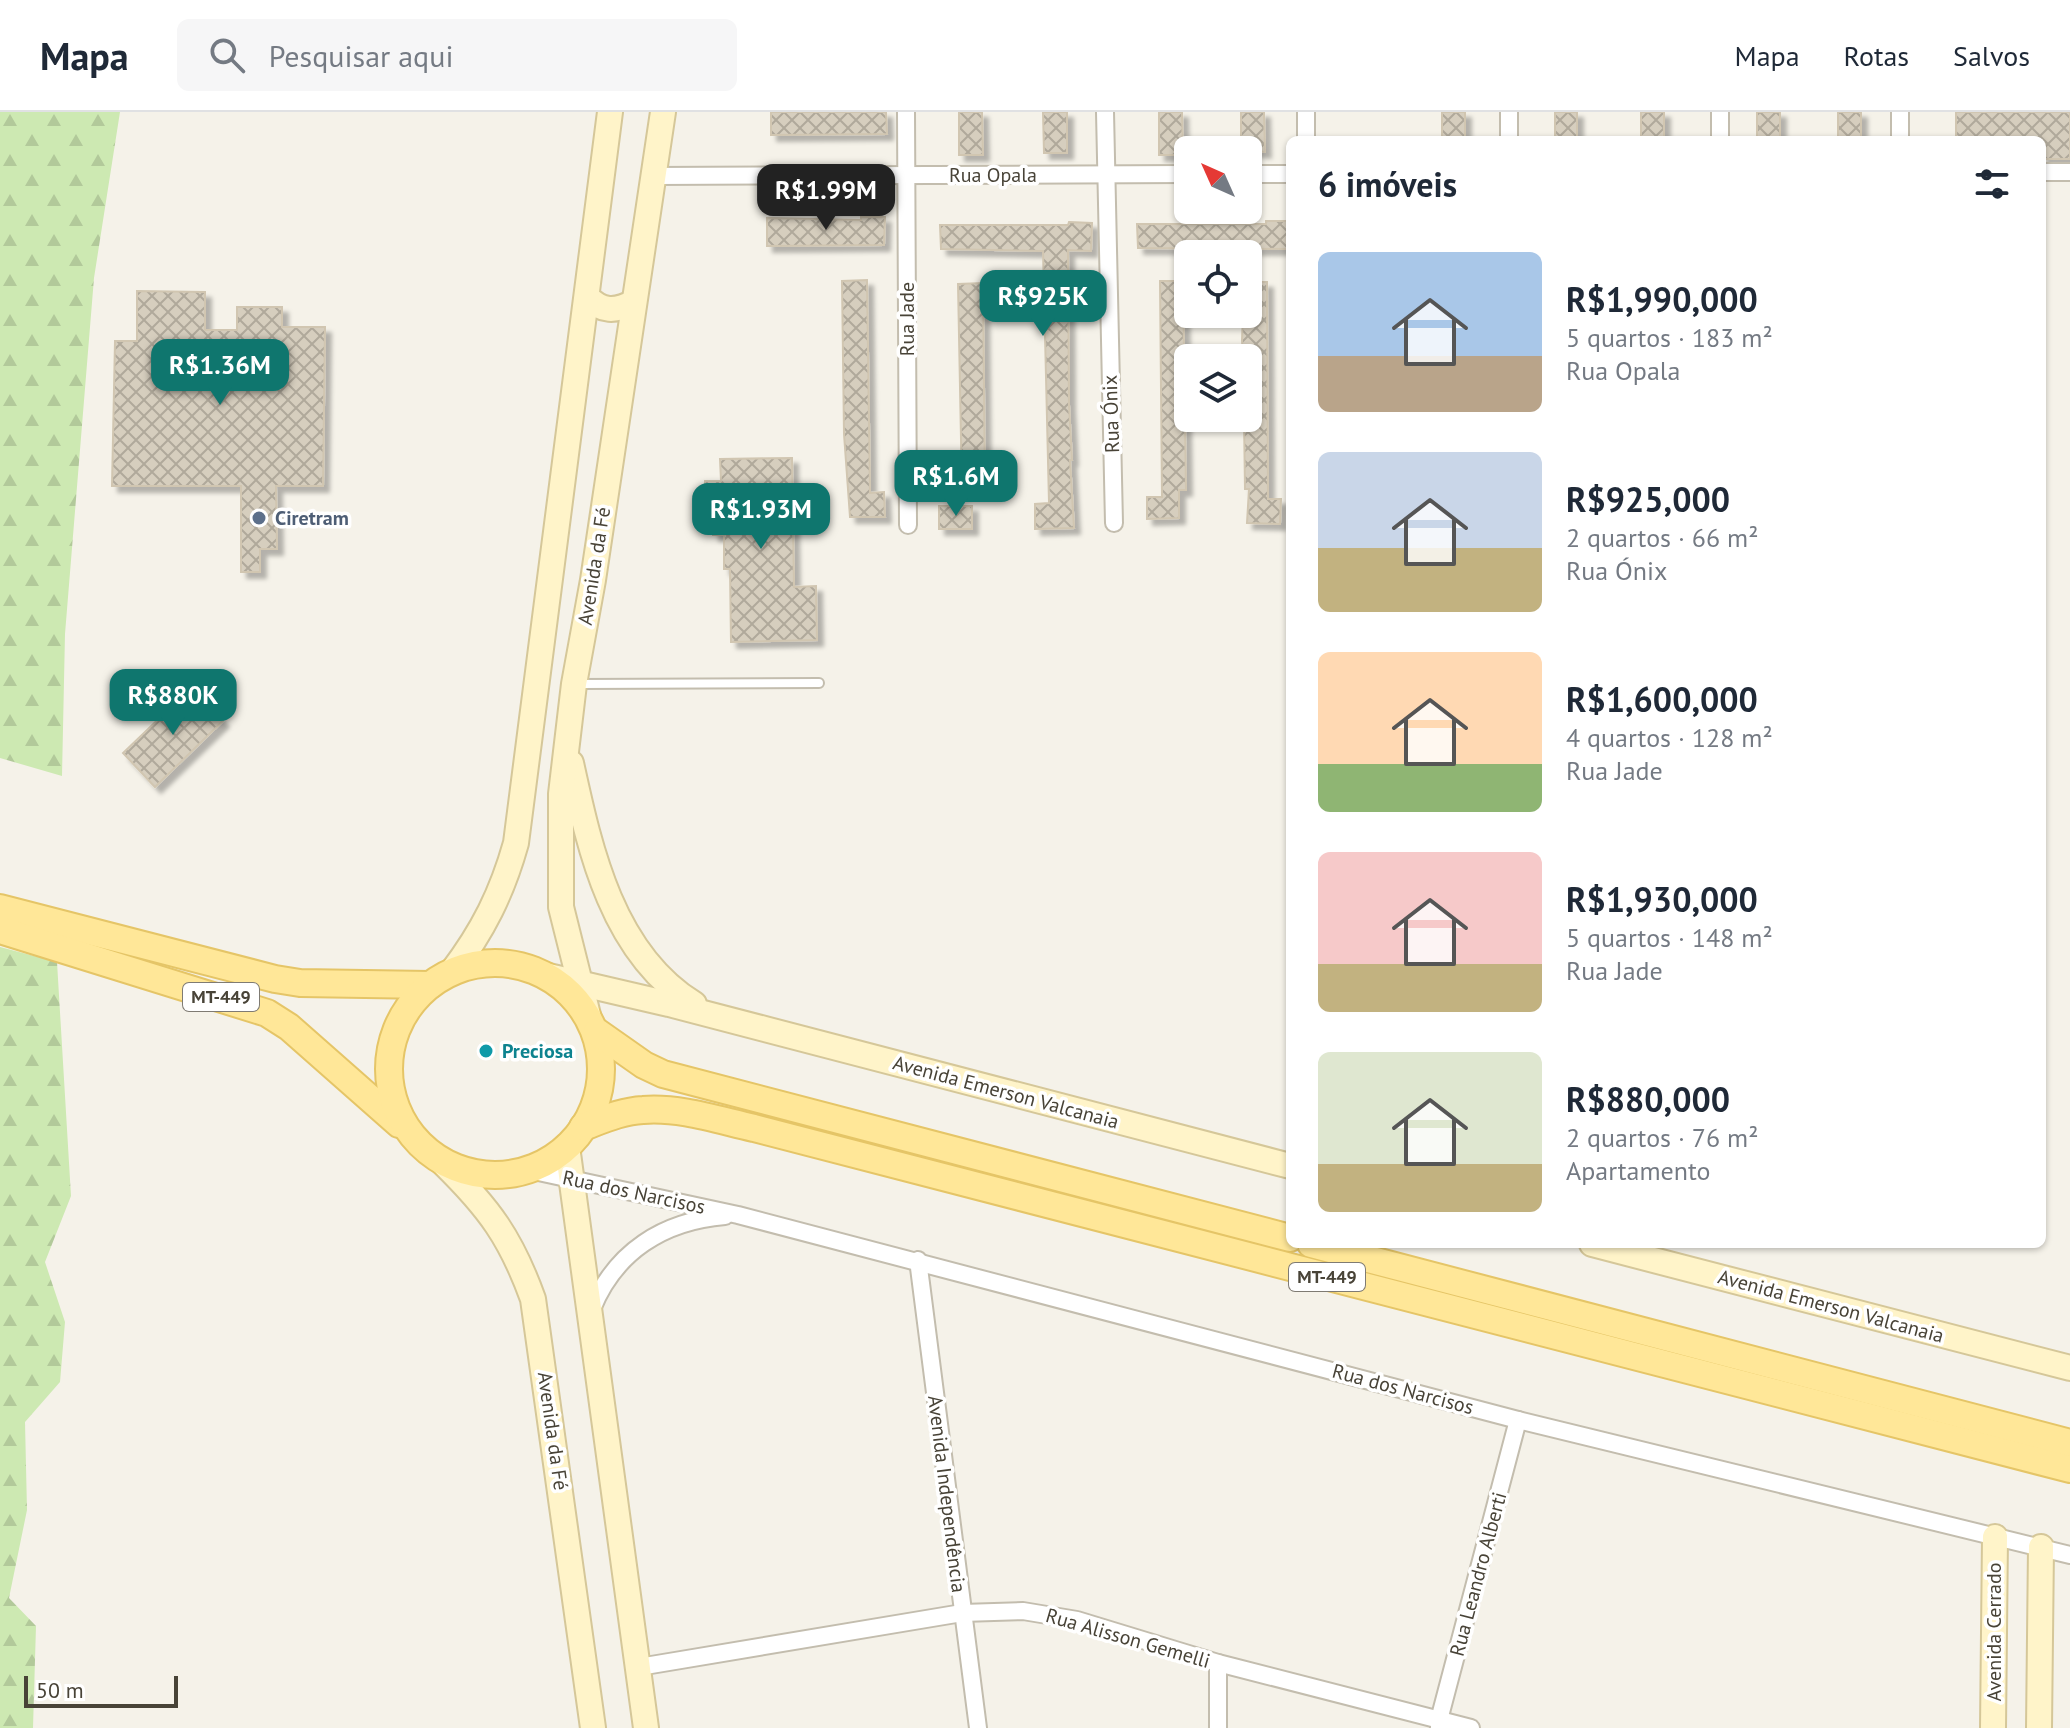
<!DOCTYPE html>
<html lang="pt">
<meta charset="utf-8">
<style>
:root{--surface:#fff;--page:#f6f6f7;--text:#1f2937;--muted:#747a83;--line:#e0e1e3;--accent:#0f766e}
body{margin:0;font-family:"PT Sans",sans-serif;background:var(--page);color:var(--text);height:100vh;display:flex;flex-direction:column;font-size:30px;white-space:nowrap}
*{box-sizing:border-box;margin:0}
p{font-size:26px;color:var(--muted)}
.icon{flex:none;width:44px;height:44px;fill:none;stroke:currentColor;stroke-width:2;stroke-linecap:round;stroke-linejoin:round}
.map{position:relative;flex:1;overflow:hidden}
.panel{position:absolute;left:1286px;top:24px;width:760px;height:1112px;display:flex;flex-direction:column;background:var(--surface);border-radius:12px;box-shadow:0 2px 6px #0004}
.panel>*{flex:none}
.needle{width:52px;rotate:315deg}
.controls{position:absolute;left:1174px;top:24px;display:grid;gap:16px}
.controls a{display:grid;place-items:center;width:88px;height:88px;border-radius:12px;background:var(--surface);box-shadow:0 2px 6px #0004;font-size:40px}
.scale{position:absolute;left:24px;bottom:20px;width:154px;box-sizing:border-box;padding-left:8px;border:4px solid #484337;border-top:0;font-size:22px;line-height:28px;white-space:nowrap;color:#484337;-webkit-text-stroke:6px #fff;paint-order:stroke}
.price{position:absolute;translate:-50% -68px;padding:0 18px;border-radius:16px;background:var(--accent);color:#fff;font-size:26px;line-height:52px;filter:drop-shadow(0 2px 4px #0008)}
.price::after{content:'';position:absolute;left:50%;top:48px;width:24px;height:18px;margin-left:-12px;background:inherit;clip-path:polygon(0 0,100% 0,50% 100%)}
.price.selected{background:#222;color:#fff}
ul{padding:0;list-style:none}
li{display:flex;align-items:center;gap:24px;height:200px;padding:0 32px}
li span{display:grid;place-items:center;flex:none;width:224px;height:160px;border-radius:12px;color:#555}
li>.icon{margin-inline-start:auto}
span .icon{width:96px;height:96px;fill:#fffc;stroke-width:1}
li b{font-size:34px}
h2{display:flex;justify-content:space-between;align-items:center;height:96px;padding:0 32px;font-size:34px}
header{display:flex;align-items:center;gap:48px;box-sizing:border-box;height:112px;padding:0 40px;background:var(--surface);border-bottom:2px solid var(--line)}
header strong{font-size:38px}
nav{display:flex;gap:44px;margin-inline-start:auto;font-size:28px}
.search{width:560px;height:72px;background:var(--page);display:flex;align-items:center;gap:20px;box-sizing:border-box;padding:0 28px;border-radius:12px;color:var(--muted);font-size:30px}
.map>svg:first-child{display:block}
.forest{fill:url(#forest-firs)}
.building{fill:url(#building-cross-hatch);stroke:#d1c6b1;stroke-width:2;filter:url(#shadow)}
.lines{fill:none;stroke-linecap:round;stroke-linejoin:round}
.lane-casing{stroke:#c3bdae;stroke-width:12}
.street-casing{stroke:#c3bdae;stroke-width:20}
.secondary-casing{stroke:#d5c799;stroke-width:28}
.primary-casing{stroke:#e5c567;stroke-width:30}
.lane{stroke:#fff;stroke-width:8}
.street{stroke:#fff;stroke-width:16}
.secondary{stroke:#fff4c9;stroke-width:24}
.primary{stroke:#ffe798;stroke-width:26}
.service-dot{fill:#5c6f8a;stroke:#fff;stroke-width:3}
.culture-dot{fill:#0f9aa8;stroke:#fff;stroke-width:3}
.labels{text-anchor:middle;stroke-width:7;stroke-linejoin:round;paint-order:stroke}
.shield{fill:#fff;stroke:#7f7b73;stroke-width:2}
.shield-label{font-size:18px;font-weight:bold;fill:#484337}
.street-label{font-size:20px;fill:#484337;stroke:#fff}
.service-label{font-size:20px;font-weight:bold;fill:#4e5e75;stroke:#fff;text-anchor:start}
.culture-label{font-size:20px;font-weight:bold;fill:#0d838f;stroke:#fff;text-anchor:start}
</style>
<header>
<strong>Mapa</strong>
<div class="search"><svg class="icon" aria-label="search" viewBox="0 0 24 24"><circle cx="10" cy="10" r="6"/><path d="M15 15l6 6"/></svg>Pesquisar aqui</div>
<nav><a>Mapa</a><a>Rotas</a><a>Salvos</a></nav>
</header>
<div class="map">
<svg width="2070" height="1616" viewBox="0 0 2070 1616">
<defs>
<pattern id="forest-firs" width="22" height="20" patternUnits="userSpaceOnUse" patternTransform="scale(2)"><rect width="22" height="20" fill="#cde9b2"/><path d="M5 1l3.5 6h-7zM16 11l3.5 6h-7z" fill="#b2c99a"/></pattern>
<pattern id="building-cross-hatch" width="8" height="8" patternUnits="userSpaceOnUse" patternTransform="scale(2)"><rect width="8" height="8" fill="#d6cebe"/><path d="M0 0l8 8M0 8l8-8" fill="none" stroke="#b0a99b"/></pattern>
<filter id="shadow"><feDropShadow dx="6" dy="6" stdDeviation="2" flood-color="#0004"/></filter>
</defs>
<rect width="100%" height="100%" fill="#f5f2e9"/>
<g class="forest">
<polygon points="0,0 120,0 94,166 65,522 62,664 0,646"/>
<polygon points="0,835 57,850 71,1084 45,1150 65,1210 60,1270 25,1310 27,1398 9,1486 36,1514 33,1616 0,1616"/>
</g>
<g class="building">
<polygon points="771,0 886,0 887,22 771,23"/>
<polygon points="959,0 982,0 983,43 959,43"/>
<polygon points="1043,0 1067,0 1067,41 1044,41"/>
<polygon points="1159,0 1182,0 1183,43 1159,43"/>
<polygon points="1241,0 1264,0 1265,40 1241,38"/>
<rect x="1442" y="0" width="23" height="28"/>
<rect x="1555" y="0" width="22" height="28"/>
<rect x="1641" y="0" width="23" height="28"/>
<rect x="1757" y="0" width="23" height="28"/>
<rect x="1838" y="0" width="23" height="28"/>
<polygon points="1956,0 2070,0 2070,47 2042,47 2042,28 1956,28"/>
<polygon points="861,105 885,105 884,133 767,134 767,106 861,108"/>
<polygon points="1266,109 1289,109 1288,137 1138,136 1137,112 1266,112"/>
<polygon points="1069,110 1092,111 1091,139 1068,138 1069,293 1072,348 1070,348 1074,416 1035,417 1035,392 1049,391 1043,139 941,137 940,113 1068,113"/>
<polygon points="867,168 870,381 884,380 885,405 850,405 844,322 842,169"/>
<polygon points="1160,169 1183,169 1186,378 1179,378 1179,406 1147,407 1147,385 1162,385"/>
<polygon points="1248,170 1267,170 1268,387 1281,387 1280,412 1247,411 1249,377 1245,377 1244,306 1248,306 1248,246 1243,246 1242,228 1243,202 1248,202"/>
<polygon points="983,171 985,378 962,379 958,172"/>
<polygon points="137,179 205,180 205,218 237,218 237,195 282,195 282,215 325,215 323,374 276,374 277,437 260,437 260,460 241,460 241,374 112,374 115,229 137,229"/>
<polygon points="792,346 794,475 816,474 817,528 731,530 730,457 724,457 724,423 713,423 712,393 705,394 705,369 721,369 720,347"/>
<rect x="939" y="394" width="33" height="23"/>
<polygon points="191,576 223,609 155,675 123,641"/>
</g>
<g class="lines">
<defs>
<polyline id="lane" points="579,572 819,571"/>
<g id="street">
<polyline points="906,0 908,413"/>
<polyline points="1105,0 1114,411"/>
<polyline points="1509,0 1509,28"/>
<polyline points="1720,0 1720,28"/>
<polyline points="1306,28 1306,0"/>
<polyline points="1900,28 1900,0"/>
<polyline points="2042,60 2070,60"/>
<polyline points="1248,62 1290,62"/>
<polyline points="654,64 1188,62"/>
<polyline points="529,1058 738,1103 1518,1308 2070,1443"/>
<polyline points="918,1148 978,1616"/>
<path d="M592 1197C615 1140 663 1109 725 1104"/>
<polyline points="639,1555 962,1501 1023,1499 1077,1508 1218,1551 1471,1616"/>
<polyline points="1218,1616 1218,1551"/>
<polyline points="1439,1616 1439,1608 1518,1308"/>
</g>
<g id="secondary">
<path d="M587 185C602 200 615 200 634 190"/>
<path d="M571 651C590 738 612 841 694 892"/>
<path d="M451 861C483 819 502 781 516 731L610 0"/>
<polyline points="544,863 669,892 1290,1054"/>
<polyline points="589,907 561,795 561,682 574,572 593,468 663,0"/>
<polyline points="567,1034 646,1616"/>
<path d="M443 1051C489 1096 511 1126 533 1187L593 1616"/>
<polyline points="1592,1132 2070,1256"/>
<polyline points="1993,1616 1995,1425"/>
<polyline points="2039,1616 2041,1435"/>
</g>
<g id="primary">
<polyline points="0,796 275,867 300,871 430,873"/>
<polyline points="0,818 267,901 289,915 399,1012"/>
<circle cx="495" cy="957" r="106"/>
<polyline points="597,920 644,953 663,962 1290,1126"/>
<path d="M583 1015C602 1008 622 999 643 998 680 995 718 1008 754 1016L2070 1357"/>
<polyline points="1311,1132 2070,1331"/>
</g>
</defs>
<use href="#lane" class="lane-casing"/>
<use href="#street" class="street-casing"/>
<use href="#secondary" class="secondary-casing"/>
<use href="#primary" class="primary-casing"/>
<use href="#lane" class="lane"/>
<use href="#street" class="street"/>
<use href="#secondary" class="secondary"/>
<use href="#primary" class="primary"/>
</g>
<circle class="service-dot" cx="259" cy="406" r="8"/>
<circle class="culture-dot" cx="486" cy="939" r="8"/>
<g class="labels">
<g class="shield">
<rect x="183" y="871" width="76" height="28" rx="6"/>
<rect x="1289" y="1151" width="76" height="28" rx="6"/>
</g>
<g class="shield-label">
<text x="221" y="891">MT-449</text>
<text x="1327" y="1171">MT-449</text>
</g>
<g class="street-label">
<text x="993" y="70">Rua Opala</text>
<text transform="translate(907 207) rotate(-90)" y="7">Rua Jade</text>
<text transform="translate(1111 302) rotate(-92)" y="7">Rua Ónix</text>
<text transform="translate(594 454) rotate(-81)" y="7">Avenida da Fé</text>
<text transform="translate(1006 980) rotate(15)" y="7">Avenida Emerson Valcanaia</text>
<text transform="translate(634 1080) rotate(12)" y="7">Rua dos Narcisos</text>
<text transform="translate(1831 1194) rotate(15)" y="7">Avenida Emerson Valcanaia</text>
<text transform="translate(1403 1277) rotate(15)" y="7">Rua dos Narcisos</text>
<text transform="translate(553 1319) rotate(82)" y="7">Avenida da Fé</text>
<text transform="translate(947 1382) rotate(83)" y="7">Avenida Independência</text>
<text transform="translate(1478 1462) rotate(-75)" y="7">Rua Leandro Alberti</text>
<text transform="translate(1994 1520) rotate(-90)" y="7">Avenida Cerrado</text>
<text transform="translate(1128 1526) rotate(16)" y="7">Rua Alisson Gemelli</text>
</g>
<g class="service-label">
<text x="275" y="413">Ciretram</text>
</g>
<g class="culture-label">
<text x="502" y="946">Preciosa</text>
</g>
</g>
</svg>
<div class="controls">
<a><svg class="needle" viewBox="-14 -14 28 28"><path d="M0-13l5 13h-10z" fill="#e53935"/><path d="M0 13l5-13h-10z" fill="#747a83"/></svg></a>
<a><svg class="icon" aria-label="locate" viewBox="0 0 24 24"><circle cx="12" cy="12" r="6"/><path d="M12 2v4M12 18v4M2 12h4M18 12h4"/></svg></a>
<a><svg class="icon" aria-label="layers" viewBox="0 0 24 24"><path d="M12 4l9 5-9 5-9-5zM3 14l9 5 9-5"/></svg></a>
</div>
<div class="scale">50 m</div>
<b class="price selected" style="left:826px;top:120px">R$1.99M</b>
<b class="price" style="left:1043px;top:226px">R$925K</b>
<b class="price" style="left:220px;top:295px">R$1.36M</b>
<b class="price" style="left:956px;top:406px">R$1.6M</b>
<b class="price" style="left:761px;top:439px">R$1.93M</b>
<b class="price" style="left:173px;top:625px">R$880K</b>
<section class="panel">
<h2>6 imóveis<svg class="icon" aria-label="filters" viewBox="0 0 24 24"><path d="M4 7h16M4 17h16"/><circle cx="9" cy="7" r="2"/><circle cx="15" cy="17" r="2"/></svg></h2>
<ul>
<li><span style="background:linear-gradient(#a9c7e8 65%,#b9a48a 0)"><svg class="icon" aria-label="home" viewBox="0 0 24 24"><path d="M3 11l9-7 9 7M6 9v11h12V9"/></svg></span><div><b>R$1,990,000</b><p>5 quartos · 183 m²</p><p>Rua Opala</p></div></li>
<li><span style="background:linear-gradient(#c9d6e8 60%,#c2b280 0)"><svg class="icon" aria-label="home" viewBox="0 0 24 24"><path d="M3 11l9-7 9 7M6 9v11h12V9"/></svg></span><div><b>R$925,000</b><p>2 quartos · 66 m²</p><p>Rua Ónix</p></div></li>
<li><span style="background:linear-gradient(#ffd9b3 70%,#8fb573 0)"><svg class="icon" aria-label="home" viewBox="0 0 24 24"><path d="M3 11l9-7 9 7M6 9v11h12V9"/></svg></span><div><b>R$1,600,000</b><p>4 quartos · 128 m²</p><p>Rua Jade</p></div></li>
<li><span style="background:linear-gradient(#f6c9c9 70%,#c2b280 0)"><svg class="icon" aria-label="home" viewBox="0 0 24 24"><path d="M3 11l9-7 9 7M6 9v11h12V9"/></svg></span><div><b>R$1,930,000</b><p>5 quartos · 148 m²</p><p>Rua Jade</p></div></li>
<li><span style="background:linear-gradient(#dfe7d0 70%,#c2b280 0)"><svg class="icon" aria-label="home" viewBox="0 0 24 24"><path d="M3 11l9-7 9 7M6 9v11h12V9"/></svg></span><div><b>R$880,000</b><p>2 quartos · 76 m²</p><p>Apartamento</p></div></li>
</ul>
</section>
</div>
